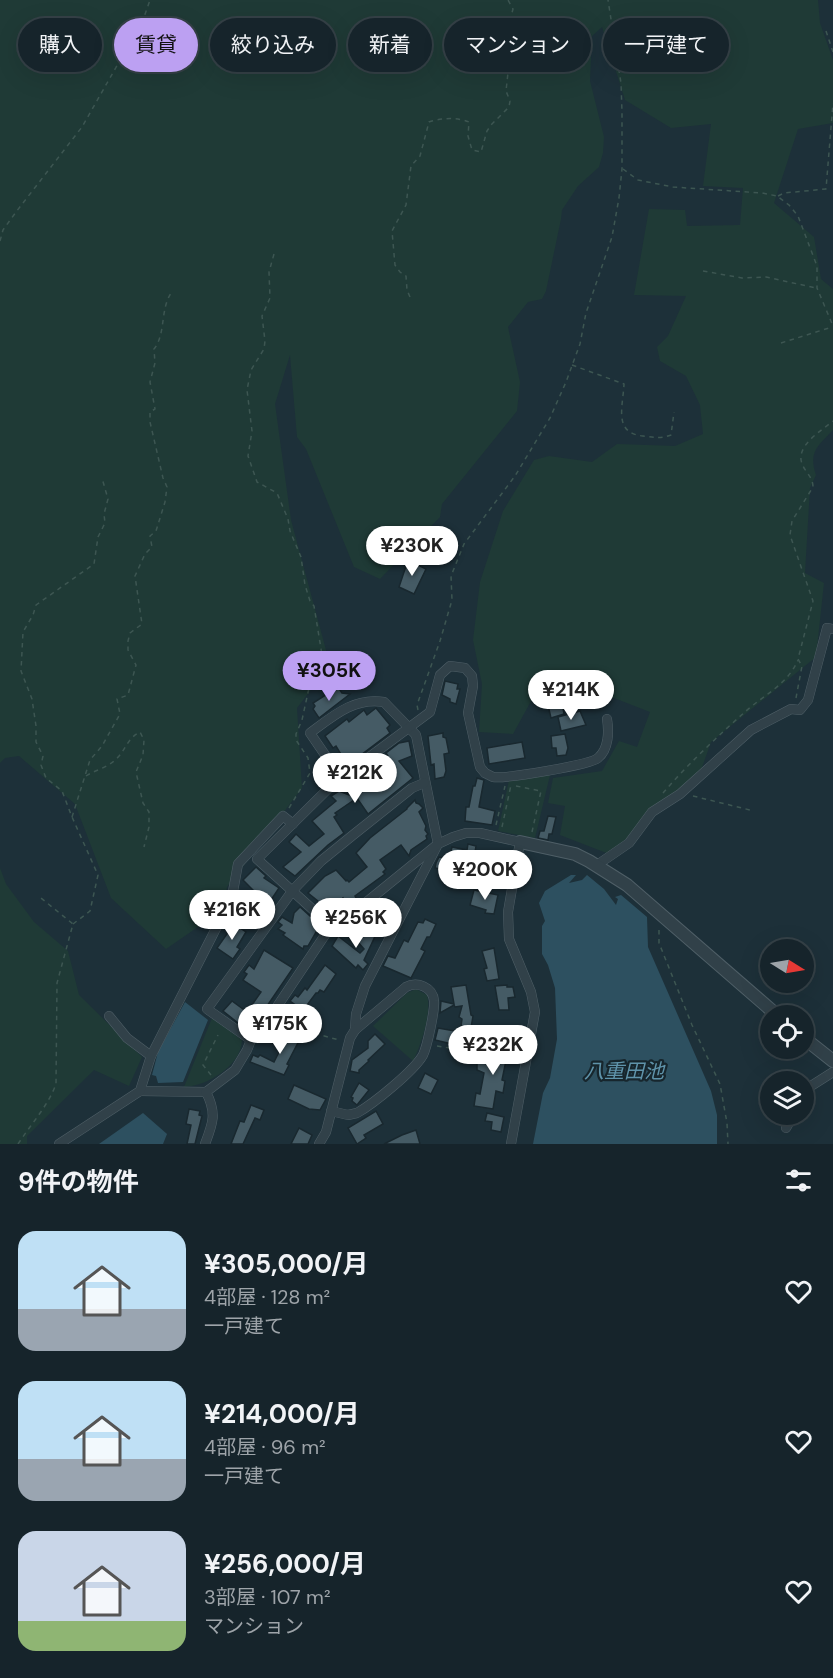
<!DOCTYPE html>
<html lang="ja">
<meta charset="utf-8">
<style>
:root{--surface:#16242b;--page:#233037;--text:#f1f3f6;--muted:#9ea4a9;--line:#354147;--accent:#bca0f2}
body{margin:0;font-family:"DM Sans","Noto Sans JP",sans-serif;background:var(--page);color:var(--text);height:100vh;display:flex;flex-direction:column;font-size:22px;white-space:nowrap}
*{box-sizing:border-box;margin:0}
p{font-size:20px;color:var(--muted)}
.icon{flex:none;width:33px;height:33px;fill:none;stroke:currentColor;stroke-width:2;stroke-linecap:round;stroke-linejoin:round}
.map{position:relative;height:1144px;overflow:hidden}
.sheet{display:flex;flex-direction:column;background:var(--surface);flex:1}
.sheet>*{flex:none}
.hud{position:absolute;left:18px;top:18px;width:798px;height:54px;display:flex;gap:12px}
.needle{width:39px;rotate:101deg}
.fabs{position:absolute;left:760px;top:939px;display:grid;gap:12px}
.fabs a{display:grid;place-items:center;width:54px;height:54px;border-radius:50%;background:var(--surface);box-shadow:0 6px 24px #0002,0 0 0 2px var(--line);font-size:30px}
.price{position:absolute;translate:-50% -51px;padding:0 14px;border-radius:21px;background:#fff;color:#222;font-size:20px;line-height:39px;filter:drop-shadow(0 2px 3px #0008)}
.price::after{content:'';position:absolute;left:50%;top:36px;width:18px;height:14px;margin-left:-9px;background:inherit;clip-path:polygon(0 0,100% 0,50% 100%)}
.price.current{background:var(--accent);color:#111}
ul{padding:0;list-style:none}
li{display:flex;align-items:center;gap:18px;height:150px;padding:0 18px}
li span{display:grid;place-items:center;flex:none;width:168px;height:120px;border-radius:18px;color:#555}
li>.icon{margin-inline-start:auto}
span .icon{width:72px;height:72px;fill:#fffc;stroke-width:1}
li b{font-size:26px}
h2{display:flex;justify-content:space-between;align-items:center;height:72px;padding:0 18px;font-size:26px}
.tag{padding:0 21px;border-radius:27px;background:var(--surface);box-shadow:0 6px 24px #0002,0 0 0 2px var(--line);font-size:21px;line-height:54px}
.tag.current{background:var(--accent);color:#111}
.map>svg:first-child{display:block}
.green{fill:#1f3a36}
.water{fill:#2d5060}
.building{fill:#455b65;stroke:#19282f;stroke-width:1.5}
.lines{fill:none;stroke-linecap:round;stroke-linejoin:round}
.minor-casing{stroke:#4f5f67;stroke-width:10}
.tertiary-casing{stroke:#4f5f67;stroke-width:14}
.path{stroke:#3d5652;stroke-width:1.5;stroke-dasharray:4.5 4.5;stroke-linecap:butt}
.minor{stroke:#314149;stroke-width:9}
.tertiary{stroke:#314149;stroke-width:12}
.labels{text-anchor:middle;stroke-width:4.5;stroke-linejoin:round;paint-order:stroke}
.water-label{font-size:20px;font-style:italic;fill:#5f93aa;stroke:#17262d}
</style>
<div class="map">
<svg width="833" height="1144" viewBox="0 0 833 1144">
<rect width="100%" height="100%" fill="#1d3039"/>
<g class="green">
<path d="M0 0H818L820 23 833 60V123L798 129 774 203 814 237 821 279 833 289V430C818 446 808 452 816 475L810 488 805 573 824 583 816 657 711 742 699 776 609 854 560 835 565 806 548 803 553 778 602 771 619 741 637 747 650 712 547 672 513 734 479 732 482 684 473 640 480 582 503 511 534 460 549 456 592 462 617 444 675 446 703 434 700 405 686 376 660 361 657 347 668 336 686 296 634 295 649 209 685 210 687 226 740 225 743 188 703 186 711 124 671 128 625 100 602 27 592 36 590 81 604 137 603 153 599 167 578 186 562 210 561 219 546 291 542 299 528 302 508 327 520 382 517 411 442 504 440 517 380 579 354 567 306 449 297 437 290 355 275 404 291 520 330 665 297 708 302 788 227 887 224 909 166 949 111 898 75 804 19 756 5 758 0 763Z"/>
<polygon points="550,775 535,838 498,831 509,780"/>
<polygon points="0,868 6,884 34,922 68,951 79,995 142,1057 129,1086 94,1070 27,1136 27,1144 0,1144"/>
<path d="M416 989 427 995C432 1013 421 1045 413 1061L373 1026 407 993Z"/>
<path d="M212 1018 242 1040C241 1066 207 1086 184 1087Z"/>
</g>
<g class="water">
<polygon points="571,875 576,875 569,883 582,880 587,875 604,889 616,905 618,899 615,897 621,895 647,917 648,947 711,1091 717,1115 717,1144 533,1144 543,1093 550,1078 557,1039 555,988 548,965 542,954 542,926 545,921 539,903 545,891"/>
<polygon points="185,1002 208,1020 183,1082 158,1083 156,1076 152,1075 158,1052"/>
<polygon points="143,1113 167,1134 163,1144 99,1144"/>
</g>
<g class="building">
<polygon points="408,560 426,569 414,594 399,587"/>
<polygon points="445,681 458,684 457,689 460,689 456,704 450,702 450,699 442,695"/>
<polygon points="338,687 342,693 350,694 319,718 313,709 315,706 313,703"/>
<polygon points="557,699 563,708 564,714 551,718 547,701"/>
<polygon points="376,708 390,725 387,728 390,733 345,767 340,760 342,756 336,746 333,748 325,736 347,719 349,722 364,710 367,715"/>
<polygon points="580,711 586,725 561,731 558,717"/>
<polygon points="443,733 443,737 446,738 449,753 444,754 446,771 444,777 435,779 434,764 431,765 428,736"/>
<polygon points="565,734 568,748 566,755 557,756 556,748 552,748 551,736"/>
<polygon points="409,741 412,756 399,761 413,778 368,814 357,798 335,813 337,815 334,817 344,833 328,845 295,876 283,867 301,852 289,842 296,834 309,846 324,834 312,821 336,801 331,796 339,791 349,795 374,774 371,769 388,756 386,753 399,743"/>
<polygon points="522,742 525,758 489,764 487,748"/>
<polygon points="477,778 484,780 479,807 495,811 492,825 465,821 466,807 469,807 473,786 475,786"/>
<polygon points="415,800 416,803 419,804 423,808 419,812 426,826 425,830 428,834 426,836 427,839 411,850 409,856 401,845 380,860 386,869 383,872 385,874 355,896 356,898 347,904 343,898 326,913 322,909 324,906 308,893 325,876 336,870 346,881 347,880 349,882 367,867 356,853 370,838 407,809 407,808"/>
<polygon points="548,816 556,817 552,834 549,834 548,840 538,838 540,831 544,831"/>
<polygon points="468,844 476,846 474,858 471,858 466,888 453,885 454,883 445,880 447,870 435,868 436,863 439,857 449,859 452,847 467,850"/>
<polygon points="256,867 266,876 264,878 279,888 269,903 272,905 268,912 262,908 259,912 247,904 255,892 243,880"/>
<polygon points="474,890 498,895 494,914 485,913 486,910 470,905"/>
<polygon points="300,907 320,925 308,946 304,946 303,949 283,935 285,933 278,929 282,925 278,922 282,917 292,923 294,913"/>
<polygon points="425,919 436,924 430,937 427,937 421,949 425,951 411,978 383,966 388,956 395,958 404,940 408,942 418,922 423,923"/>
<polygon points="231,922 246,932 237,947 240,949 233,959 217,948 229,931 227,929"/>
<polygon points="368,927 377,932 364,960 368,964 363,970 358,965 356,968 332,946 338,936 360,953 364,949 357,941 361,934 364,936"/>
<polygon points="494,948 499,979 487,981 484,969 487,968 482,951"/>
<polygon points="264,950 293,968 252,1028 247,1024 246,1026 238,1023 223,1011 232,1001 247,1012 261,992 243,980 247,974 244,972 249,965 254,969"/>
<polygon points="325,965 336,974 324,992 320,990 318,993 316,993 307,1005 314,1010 305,1023 299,1019 301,1014 299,1012 301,1009 290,1001 295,995 298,997 305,988 307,990"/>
<polygon points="466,985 471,1015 473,1016 471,1028 461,1026 462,1019 459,1017 462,1006 455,1007 454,1005 440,1013 441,1001 454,1004 451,987"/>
<polygon points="507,985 507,987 513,987 515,997 508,998 509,1010 499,1010 495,986"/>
<polygon points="438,1028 455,1031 452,1044 435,1040"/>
<polygon points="290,1030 302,1035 287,1064 289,1065 284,1075 250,1062 253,1055 258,1057 260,1055 274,1062"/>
<polygon points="375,1034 385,1044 368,1060 369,1061 359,1070 359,1073 350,1071 352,1060 368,1048 368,1041"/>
<polygon points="495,1039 510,1041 502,1080 505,1081 503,1093 496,1091 493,1109 474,1106 476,1093 480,1094 484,1073 477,1070 477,1062 494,1065 498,1049 493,1048"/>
<polygon points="425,1073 438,1080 431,1094 418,1088"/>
<polygon points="359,1083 369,1090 357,1105 352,1101 353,1098 351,1097"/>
<polygon points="294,1085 326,1099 320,1110 309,1109 288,1099"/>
<polygon points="251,1105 264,1110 260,1120 255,1118 243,1144 231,1144 240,1121 244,1122"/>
<polygon points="189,1109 200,1111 199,1115 202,1116 195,1144 187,1144 191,1125 186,1124"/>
<polygon points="376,1111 383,1124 364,1135 366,1138 357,1144 348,1128"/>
<polygon points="487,1113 504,1117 501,1132 491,1130 492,1122 485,1121"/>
<polygon points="299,1128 312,1135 308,1144 291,1144"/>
<polygon points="416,1130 420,1144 384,1144 402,1135"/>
</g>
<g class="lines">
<defs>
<g id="minor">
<path d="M341 778 310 733C333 716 354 697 384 702L416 735 438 844 365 986 356 1014 355 1030"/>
<polyline points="597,865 629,843 652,812 680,794 751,730 791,709 800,710 808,700 827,628 833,629"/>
<path d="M331 926 257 859 333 784 430 712 440 675 450 666 465 668 472 676 473 686 468 713 480 767 485 773 493 777C505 779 590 765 598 758 609 749 609 731 607 719"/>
<polyline points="109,1016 127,1038 151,1056"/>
<polyline points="251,1040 207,1009 293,890 321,861 353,835 412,788 424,783"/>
<polyline points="140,1091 206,1092 235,1070 247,1050 251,1040 258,1035 331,926 342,922 438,844 453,837 466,833 480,833 520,842 508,912 509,939 531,992 535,1012 511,1144"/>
<polyline points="804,1096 811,1086 833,1072"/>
<polyline points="786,1128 794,1114"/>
<polyline points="59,1144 140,1091 151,1056 232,897 238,864 283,816 293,824"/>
<path d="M205 1144C213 1123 217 1113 206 1092"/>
<path d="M319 1144 326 1132 350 1038 355 1030 406 987C417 981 433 987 434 1001 435 1010 427 1047 423 1055 414 1071 373 1104 357 1113L348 1115 331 1111"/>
</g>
<g id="tertiary">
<polyline points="520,842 575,854 589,861 627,885 778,1016"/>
<polyline points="804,1038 833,1061"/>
</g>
</defs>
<use href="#minor" class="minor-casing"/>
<use href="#tertiary" class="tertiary-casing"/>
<g class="path">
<polyline points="826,31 833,52"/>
<polyline points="623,169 638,180 673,187 762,193 777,196 789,205 798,216 817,266 817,288 833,326"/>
<polyline points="778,196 784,193 826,189 833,103"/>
<polyline points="0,241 3,230 16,212 82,127 143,20 150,0"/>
<polyline points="274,254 269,272 270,298 262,316 265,341 264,349 251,370 247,390 252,431 248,456 257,482 277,493 288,519 290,531 301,557 305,585 310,601 314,606 323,661 312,674 302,720 296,734 296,740 308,758 310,773 289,808"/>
<polyline points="703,271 742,278 766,277 816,288"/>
<path d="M410 297 407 290 406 276 400 272 395 265 392 231 406 205 411 166 420 156 429 122C440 118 458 117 469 122L468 136 472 150 481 152 487 131 491 125 509 107 510 101 506 91 510 54 518 43 509 24 513 9 508 0"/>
<polyline points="781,343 832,327"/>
<path d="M572 365 624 384C623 407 613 433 643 436 653 437 661 439 671 435L674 412"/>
<path d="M796 698 802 666 798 659 813 601 790 535 792 521 813 487C813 478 807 474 803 466 793 447 821 431 833 421"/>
<polyline points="418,710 417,705 440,641 452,600 451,576 464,544 515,476 550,418 566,382 580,344 586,313 612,237 619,198 622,169 622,112 621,83 608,0"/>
<path d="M86 776C95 770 107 768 115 760 126 751 126 739 140 732L144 740 143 755 136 772 143 803 149 812V827L144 847"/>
<polyline points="516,786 541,791 532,832"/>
<path d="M663 793C687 765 719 735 746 711 765 694 787 685 798 660"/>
<polyline points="693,796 750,810"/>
<path d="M72 817 90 760 102 746 120 714 117 699 128 695 136 665 128 650V641L130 633 142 624 135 576 145 554 152 547 150 536 156 531 165 502 167 487 163 478 150 422V412L155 409 150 382 155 363 154 349C166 334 160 310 171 293"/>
<polyline points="496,825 505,786"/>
<polyline points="502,827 511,785"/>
<polyline points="73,924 90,911 98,875 72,817 62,791 46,778 41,765 43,756 36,742 36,726 32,699 21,671 23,632 33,615 36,605 94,564 98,537 105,523 104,514 108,499 102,478"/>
<polyline points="659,930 659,943 692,1025 720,1084 727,1123 728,1144"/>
<polyline points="284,1015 313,1033 339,1040"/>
<polyline points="437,1046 515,1058"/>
<polyline points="211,1075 203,1065 218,1035"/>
<path d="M18 1144C31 1124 48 1106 56 1084L57 983 73 924 41 898"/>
</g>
<use href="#minor" class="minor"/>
<use href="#tertiary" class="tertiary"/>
</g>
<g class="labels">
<g class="water-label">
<text x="624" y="1078">八重田池</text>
</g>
</g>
</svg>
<div class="fabs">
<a><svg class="needle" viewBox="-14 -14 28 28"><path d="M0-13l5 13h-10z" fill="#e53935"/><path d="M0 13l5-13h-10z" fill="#9ea4a9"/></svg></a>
<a><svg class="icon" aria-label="locate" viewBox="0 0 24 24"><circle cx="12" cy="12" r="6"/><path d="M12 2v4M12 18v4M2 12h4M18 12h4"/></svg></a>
<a><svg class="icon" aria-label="layers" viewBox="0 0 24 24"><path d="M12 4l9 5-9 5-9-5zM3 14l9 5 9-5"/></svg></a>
</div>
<b class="price" style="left:412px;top:577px">¥230K</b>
<b class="price current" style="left:329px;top:702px">¥305K</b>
<b class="price" style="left:571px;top:721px">¥214K</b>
<b class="price" style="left:355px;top:804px">¥212K</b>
<b class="price" style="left:485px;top:901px">¥200K</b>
<b class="price" style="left:232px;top:941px">¥216K</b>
<b class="price" style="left:356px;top:949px">¥256K</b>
<b class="price" style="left:280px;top:1055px">¥175K</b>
<b class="price" style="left:493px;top:1076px">¥232K</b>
<div class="hud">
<a class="tag">購入</a>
<a class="tag current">賃貸</a>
<a class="tag">絞り込み</a>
<a class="tag">新着</a>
<a class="tag">マンション</a>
<a class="tag">一戸建て</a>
</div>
</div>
<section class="sheet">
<h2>9件の物件<svg class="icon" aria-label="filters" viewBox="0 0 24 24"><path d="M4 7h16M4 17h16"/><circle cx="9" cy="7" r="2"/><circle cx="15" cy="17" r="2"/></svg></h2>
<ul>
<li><span style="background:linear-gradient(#bfe0f5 65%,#9aa5b1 0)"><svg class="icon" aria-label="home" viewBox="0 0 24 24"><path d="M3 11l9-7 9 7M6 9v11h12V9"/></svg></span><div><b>¥305,000/月</b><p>4部屋 · 128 m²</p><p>一戸建て</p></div><svg class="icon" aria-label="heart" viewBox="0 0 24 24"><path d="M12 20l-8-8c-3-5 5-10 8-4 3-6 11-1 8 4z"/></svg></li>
<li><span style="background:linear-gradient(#bfe0f5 65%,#9aa5b1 0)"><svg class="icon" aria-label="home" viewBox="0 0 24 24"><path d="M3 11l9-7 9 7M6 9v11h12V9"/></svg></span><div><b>¥214,000/月</b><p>4部屋 · 96 m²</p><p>一戸建て</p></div><svg class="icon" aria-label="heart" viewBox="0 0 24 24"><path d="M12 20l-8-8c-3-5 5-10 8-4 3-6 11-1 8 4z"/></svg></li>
<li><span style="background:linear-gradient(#c9d6e8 75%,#8fb573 0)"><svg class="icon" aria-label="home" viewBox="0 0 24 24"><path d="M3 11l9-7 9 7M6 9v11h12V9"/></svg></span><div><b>¥256,000/月</b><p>3部屋 · 107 m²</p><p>マンション</p></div><svg class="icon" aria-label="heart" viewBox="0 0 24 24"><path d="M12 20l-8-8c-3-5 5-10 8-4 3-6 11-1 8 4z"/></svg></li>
</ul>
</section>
